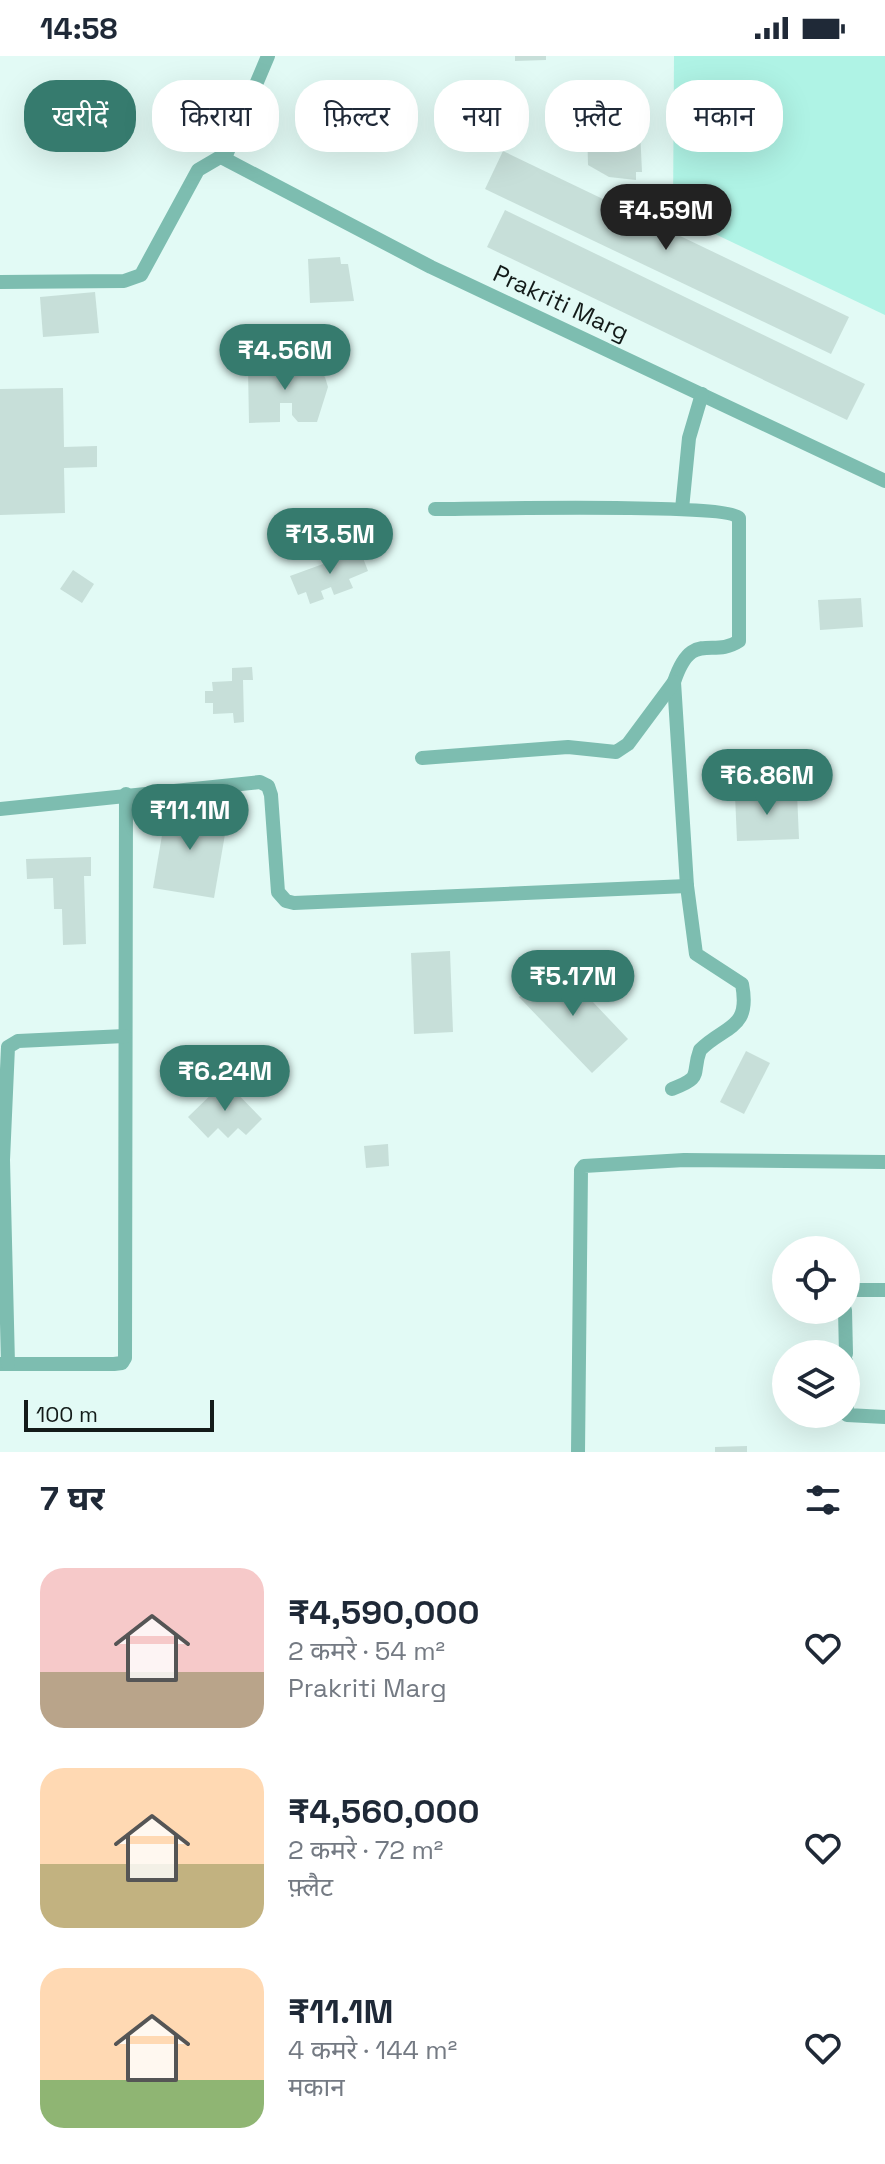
<!DOCTYPE html>
<html lang="hi">
<meta charset="utf-8">
<style>
:root{--surface:#fff;--page:#f6f6f7;--text:#1f2937;--muted:#747a83;--accent:#367b6e}
body{margin:0;font-family:"Space Grotesk","Noto Sans Devanagari",sans-serif;background:var(--page);color:var(--text);height:100vh;display:flex;flex-direction:column;font-size:30px;white-space:nowrap}
*{box-sizing:border-box;margin:0}
p{font-size:26px;color:var(--muted)}
.icon{flex:none;width:44px;height:44px;fill:none;stroke:currentColor;stroke-width:2;stroke-linecap:round;stroke-linejoin:round}
.map{position:relative;height:1396px;overflow:hidden}
.sheet{display:flex;flex-direction:column;background:var(--surface);flex:1}
.sheet>*{flex:none}
.guide{position:absolute;left:24px;top:24px;width:838px;height:72px;display:flex;gap:16px}
.controls{position:absolute;left:772px;top:1180px;display:grid;gap:16px}
.controls a{display:grid;place-items:center;width:88px;height:88px;border-radius:50%;background:var(--surface);box-shadow:0 8px 32px #0002;font-size:40px}
.scale{position:absolute;left:24px;bottom:20px;width:190px;box-sizing:border-box;padding-left:8px;border:4px solid #131b19;border-top:0;font-size:22px;line-height:28px;white-space:nowrap;color:#131b19;-webkit-text-stroke:6px #e2faf5;paint-order:stroke}
.price{position:absolute;translate:-50% -68px;padding:0 18px;border-radius:28px;background:var(--accent);color:#fff;font-size:26px;line-height:52px;filter:drop-shadow(0 2px 4px #0008)}
.price::after{content:'';position:absolute;left:50%;top:48px;width:24px;height:18px;margin-left:-12px;background:inherit;clip-path:polygon(0 0,100% 0,50% 100%)}
.price.active{background:#222;color:#fff}
ul{padding:0;list-style:none}
li{display:flex;align-items:center;gap:24px;height:200px;padding:0 40px}
li span{display:grid;place-items:center;flex:none;width:224px;height:160px;border-radius:24px;color:#555}
li>.icon{margin-inline-start:auto}
span .icon{width:96px;height:96px;fill:#fffc;stroke-width:1}
li b{font-size:34px}
h2{display:flex;justify-content:space-between;align-items:center;height:96px;padding:0 40px;font-size:34px}
.tag{padding:0 28px;border-radius:32px;background:var(--surface);box-shadow:0 8px 32px #0002;font-size:28px;line-height:72px}
.tag.active{background:var(--accent);color:#fff}
.status{display:flex;justify-content:space-between;align-items:center;height:56px;padding:0 40px;background:var(--surface);direction:ltr}
.status svg{height:22px;fill:currentColor}
.map>svg:first-child{display:block}
.green{fill:#aff3e5}
.building{fill:#c7dfd9}
.lines{fill:none;stroke-linecap:round;stroke-linejoin:round}
.minor{stroke:#7dbdb0;stroke-width:14}
.labels{text-anchor:middle;stroke-width:6;stroke-linejoin:round;paint-order:stroke}
.street-label{font-size:24px;fill:#131b19;stroke:#e2faf5}
</style>
<div class="status"><b>14:58</b><svg viewBox="0 0 49 12"><path d="M0 12V9h3v3zM5 12V6h3v6zM10 12V3h3v9zM15 12V0h3v12zM26 1h20v11H26zM47 4h2v5h-2z"/></svg></div>
<div class="map">
<svg width="885" height="1396" viewBox="0 0 885 1396">
<rect width="100%" height="100%" fill="#e2faf5"/>
<polygon class="green" points="674,0 885,0 885,259 673,158"/>
<g class="building">
<polygon points="515,0 546,0 546,4 515,5"/>
<polygon points="602,68 602,79 640,74 642,116 636,116 636,124 609,121 588,109 587,69"/>
<polygon points="503,95 849,261 831,298 485,133"/>
<polygon points="505,154 865,328 847,364 487,191"/>
<polygon points="340,201 341,208 348,208 354,245 310,247 308,203"/>
<polygon points="95,236 99,277 43,281 40,241"/>
<polygon points="283,304 286,308 295,307 296,313 315,311 325,321 328,331 317,366 298,366 292,359 292,347 280,347 280,366 249,367 248,313 267,312 267,307"/>
<polygon points="63,332 64,391 97,390 97,411 64,412 65,457 0,459 0,333"/>
<polygon points="360,494 368,515 349,523 353,532 334,539 331,531 321,535 324,543 310,548 306,536 298,539 290,520 323,508 321,503 332,499 334,504"/>
<polygon points="73,514 94,528 82,547 60,533"/>
<polygon points="861,542 863,571 820,574 818,544"/>
<polygon points="252,611 253,624 243,624 244,666 234,667 233,657 213,658 213,647 205,647 205,635 213,635 212,626 232,625 232,612"/>
<polygon points="797,737 799,783 737,785 735,739"/>
<polygon points="167,750 228,761 214,842 153,832"/>
<polygon points="91,801 91,820 84,820 86,888 63,889 62,853 54,853 53,822 27,823 26,803"/>
<polygon points="450,895 453,976 414,978 411,897"/>
<polygon points="555,906 628,983 592,1017 519,941"/>
<polygon points="746,995 770,1007 744,1058 720,1046"/>
<polygon points="225,1025 262,1063 246,1079 238,1072 228,1082 218,1072 208,1082 188,1061"/>
<polygon points="388,1088 389,1110 366,1112 364,1090"/>
<polygon points="747,1390 747,1396 715,1396 715,1391"/>
</g>
<g class="lines">
<g class="minor">
<polyline points="223,102 431,211 885,425"/>
<polyline points="0,226 124,225 141,219 198,114 227,97 268,0"/>
<path d="M435 453C472 453 727 447 739 462V585C712 603 692 572 674 626L687 830 696 898 742 928C751 974 725 969 700 994 691 1019 704 1021 672 1033"/>
<polyline points="682,453 689,382 702,338"/>
<polyline points="422,702 568,691 616,696 628,688 674,626"/>
<polyline points="0,753 260,726 268,730 271,739 278,836 286,845 294,847 687,830"/>
<polyline points="846,1234 885,1234"/>
<polyline points="845,1254 846,1298"/>
<polyline points="846,1305 847,1359 885,1361"/>
<polyline points="0,1308 114,1308 122,1307 125,1302 126,738"/>
<polyline points="8,1308 3,1104 8,991 18,985 125,980"/>
<polyline points="578,1396 581,1114 584,1110 684,1104 885,1106"/>
</g>
</g>
<g class="labels">
<g class="street-label">
<text transform="translate(561 247) rotate(25)" y="8">Prakriti Marg</text>
</g>
</g>
</svg>
<div class="controls">
<a><svg class="icon" aria-label="locate" viewBox="0 0 24 24"><circle cx="12" cy="12" r="6"/><path d="M12 2v4M12 18v4M2 12h4M18 12h4"/></svg></a>
<a><svg class="icon" aria-label="layers" viewBox="0 0 24 24"><path d="M12 4l9 5-9 5-9-5zM3 14l9 5 9-5"/></svg></a>
</div>
<div class="scale">100 m</div>
<b class="price active" style="left:666px;top:196px">₹4.59M</b>
<b class="price" style="left:285px;top:336px">₹4.56M</b>
<b class="price" style="left:330px;top:520px">₹13.5M</b>
<b class="price" style="left:767px;top:761px">₹6.86M</b>
<b class="price" style="left:190px;top:796px">₹11.1M</b>
<b class="price" style="left:573px;top:962px">₹5.17M</b>
<b class="price" style="left:225px;top:1057px">₹6.24M</b>
<div class="guide">
<a class="tag active">खरीदें</a>
<a class="tag">किराया</a>
<a class="tag">फ़िल्टर</a>
<a class="tag">नया</a>
<a class="tag">फ़्लैट</a>
<a class="tag">मकान</a>
</div>
</div>
<section class="sheet">
<h2>7 घर<svg class="icon" aria-label="filters" viewBox="0 0 24 24"><path d="M4 7h16M4 17h16"/><circle cx="9" cy="7" r="2"/><circle cx="15" cy="17" r="2"/></svg></h2>
<ul>
<li><span style="background:linear-gradient(#f6c9c9 65%,#b9a48a 0)"><svg class="icon" aria-label="home" viewBox="0 0 24 24"><path d="M3 11l9-7 9 7M6 9v11h12V9"/></svg></span><div><b>₹4,590,000</b><p>2 कमरे · 54 m²</p><p>Prakriti Marg</p></div><svg class="icon" aria-label="heart" viewBox="0 0 24 24"><path d="M12 20l-8-8c-3-5 5-10 8-4 3-6 11-1 8 4z"/></svg></li>
<li><span style="background:linear-gradient(#ffd9b3 60%,#c2b280 0)"><svg class="icon" aria-label="home" viewBox="0 0 24 24"><path d="M3 11l9-7 9 7M6 9v11h12V9"/></svg></span><div><b>₹4,560,000</b><p>2 कमरे · 72 m²</p><p>फ़्लैट</p></div><svg class="icon" aria-label="heart" viewBox="0 0 24 24"><path d="M12 20l-8-8c-3-5 5-10 8-4 3-6 11-1 8 4z"/></svg></li>
<li><span style="background:linear-gradient(#ffd9b3 70%,#8fb573 0)"><svg class="icon" aria-label="home" viewBox="0 0 24 24"><path d="M3 11l9-7 9 7M6 9v11h12V9"/></svg></span><div><b>₹11.1M</b><p>4 कमरे · 144 m²</p><p>मकान</p></div><svg class="icon" aria-label="heart" viewBox="0 0 24 24"><path d="M12 20l-8-8c-3-5 5-10 8-4 3-6 11-1 8 4z"/></svg></li>
</ul>
</section>
